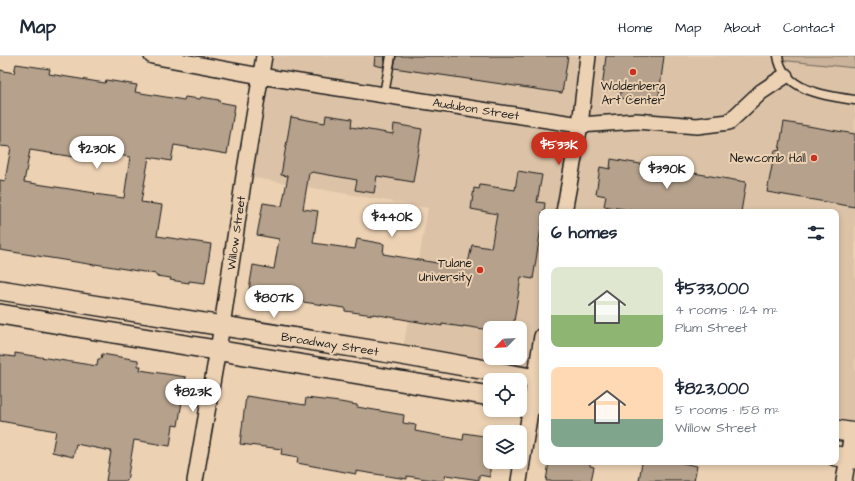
<!DOCTYPE html>
<meta charset="utf-8">
<style>
:root{--surface:#fff;--page:#f6f6f7;--text:#1f2937;--muted:#747a83;--line:#e0e1e3;--accent:#c8321e}
body{margin:0;font-family:"Architects Daughter",sans-serif;background:var(--page);color:var(--text);height:100vh;display:flex;flex-direction:column;font-size:15px;white-space:nowrap}
*{box-sizing:border-box;margin:0}
p{font-size:13px;color:var(--muted)}
.icon{flex:none;width:22px;height:22px;fill:none;stroke:currentColor;stroke-width:2;stroke-linecap:round;stroke-linejoin:round}
.map{position:relative;flex:1;overflow:hidden}
.details{position:absolute;left:539px;top:153px;width:300px;height:256px;display:flex;flex-direction:column;background:var(--surface);border-radius:8px;box-shadow:0 2px 6px #0003}
.details>*{flex:none}
.needle{width:26px;rotate:245deg}
.tools{position:absolute;left:483px;top:265px;display:grid;gap:8px}
.tools a{display:grid;place-items:center;width:44px;height:44px;border-radius:8px;background:var(--surface);box-shadow:0 2px 6px #0003;font-size:20px}
.price{position:absolute;translate:-50% -34px;padding:0 9px;border-radius:14px;background:#fff;color:#222;font-size:13px;line-height:26px;filter:drop-shadow(0 1px 2px #0008)}
.price::after{content:'';position:absolute;left:50%;top:24px;width:12px;height:9px;margin-left:-6px;background:inherit;clip-path:polygon(0 0,100% 0,50% 100%)}
.price.active{background:var(--accent);color:#fff}
ul{padding:0;list-style:none}
li{display:flex;align-items:center;gap:12px;height:100px;padding:0 12px}
li span{display:grid;place-items:center;flex:none;width:112px;height:80px;border-radius:8px;color:#555}
li>.icon{margin-inline-start:auto}
span .icon{width:48px;height:48px;fill:#fffc;stroke-width:1}
li b{font-size:17px}
h2{display:flex;justify-content:space-between;align-items:center;height:48px;padding:0 12px;font-size:17px}
header{display:flex;align-items:center;gap:24px;box-sizing:border-box;height:56px;padding:0 20px;background:var(--surface);border-bottom:1px solid var(--line)}
header strong{font-size:19px}
nav{display:flex;gap:22px;margin-inline-start:auto;font-size:14px}
.map>svg:first-child{display:block}
.built{fill:#dcc3a7;fill-rule:evenodd}
.green{fill:#cab39a;stroke:#73685b}
.building{fill:#b5a18c;stroke:#1c1c1c;fill-rule:evenodd}
.lines{fill:none;stroke-linecap:round;stroke-linejoin:round}
.service-casing{stroke:#1c1c1c;stroke-width:11}
.minor-casing{stroke:#1c1c1c;stroke-width:18}
.tertiary-casing{stroke:#1c1c1c;stroke-width:22}
.service{stroke:#ecd1b3;stroke-width:8}
.minor{stroke:#ecd1b3;stroke-width:15}
.tertiary{stroke:#ecd1b3;stroke-width:19}
.poi-dot{fill:#c8321e;stroke:#ecd1b3;stroke-width:1.5}
.labels{text-anchor:middle;stroke-width:4;stroke-linejoin:round;paint-order:stroke}
.poi-label{font-size:12px;fill:#1c1c1c;stroke:#ecd1b3;text-anchor:end}
.street-label{font-size:12px;fill:#1c1c1c;stroke:#ecd1b3}
</style>
<header>
<strong>Map</strong>
<nav><a>Home</a><a>Map</a><a>About</a><a>Contact</a></nav>
</header>
<div class="map">
<svg width="855" height="425" viewBox="0 0 855 425">
<rect width="100%" height="100%" fill="#ecd1b3"/>
<filter id="ink" filterUnits="userSpaceOnUse"><feTurbulence type="fractalNoise" baseFrequency=".025" numOctaves="2"/><feDisplacementMap in="SourceGraphic" scale="8" xChannelSelector="R" yChannelSelector="G"/><feConvolveMatrix kernelMatrix="1 2 1 2 8 2 1 2 1" color-interpolation-filters="sRGB"/></filter>
<g filter="url(#ink)">
<path class="built" d="M264 0H855V377L836 374V156H542V323L402 299 428 152 244 120ZM490 272H520V302H490Z"/>
<polygon class="green" points="779,0 855,0 855,12 779,4"/>
<g class="building">
<polygon points="375,0 385,0 383,11 374,9"/>
<polygon points="396,0 568,0 562,37 394,12"/>
<polygon points="606,0 664,0 658,47 620,42 621,35 602,33"/>
<path d="M16 8 50 13 49 18 105 27 106 24 137 29 135 36 184 44 185 41 200 43 201 41 219 44V46L235 49 227 98 174 89 171 105 149 101 141 146 162 149 157 180 211 188 205 227 189 225V227L170 224 171 222 156 220V218L95 208V209L0 194V124L5 125 11 91 0 90V14L14 17ZM30 94 99 105 100 96 130 101 124 142 94 138 95 137 24 126Z"/>
<polygon points="326,59 352,63 351,71 393,78 394,68 422,73 413,126 377,120 374,137 355,134 357,124 312,116 311,117 309,117 303,153 318,155 313,187 355,193 357,183 384,188 383,198 467,212 472,189 491,192 497,158 471,153 474,132 479,133 480,129 515,134 518,115 542,119 537,146 545,147 544,156 542,156 542,166 533,223 521,221 513,272 490,272 490,274 463,270 463,271 442,268 442,270 373,258 373,259 345,255 345,252 289,244 288,247 248,240 253,209 274,213 279,183 257,179 263,147 282,150 288,120 281,119 291,61 325,67"/>
<polygon points="784,66 855,78 855,151 767,136 775,94 779,95"/>
<polygon points="611,103 746,126 741,156 642,156 604,150 606,140 596,138 600,111 610,113"/>
<polygon points="15,297 97,310 98,303 101,303 102,298 138,304 138,310 141,310 140,314 186,321 178,370 173,369 170,390 134,384 127,425 106,425 111,395 76,388 73,401 52,396 56,375 0,365 0,299 15,301"/>
<polygon points="246,340 305,349 306,342 340,346 357,349 357,351 404,359 403,367 416,369 415,375 463,384 464,377 490,381 490,421 479,419 479,424 446,419 444,425 439,425 407,420 407,423 356,415 356,418 297,407 298,401 281,398 282,393 240,388"/>
<polygon points="549,406 590,406 590,410 594,411 591,425 546,425"/>
<polygon points="642,406 677,406 697,410 694,425 639,425"/>
</g>
<g class="lines">
<defs>
<g id="service">
<path d="M778 0C783 35 826 40 855 44"/>
<polyline points="384,38 391,0"/>
</g>
<g id="minor">
<polyline points="152,0 260,20 580,69 636,65 697,70 729,66 761,36 785,20"/>
<polyline points="564,156 580,69 588,0"/>
<polyline points="195,425 222,270 244,120 264,0"/>
<polyline points="519,425 542,280"/>
<polyline points="844,425 852,377"/>
</g>
<g id="tertiary">
<polyline points="0,234 402,299 542,324"/>
<polyline points="0,258 490,340"/>
<polyline points="520,345 542,349"/>
<polyline points="836,374 855,377"/>
<polyline points="836,400 855,403"/>
</g>
</defs>
<use href="#service" class="service-casing"/>
<use href="#minor" class="minor-casing"/>
<use href="#tertiary" class="tertiary-casing"/>
<use href="#service" class="service"/>
<use href="#minor" class="minor"/>
<use href="#tertiary" class="tertiary"/>
</g>
</g>
<g class="poi-dot">
<circle cx="633" cy="16" r="4"/>
<circle cx="814" cy="102" r="4"/>
<circle cx="480" cy="214" r="4"/>
</g>
<g class="labels">
<g class="poi-label">
<text x="633" y="34" text-anchor="middle">Woldenberg<tspan x="633" dy="14">Art Center</tspan></text>
<text x="806" y="106">Newcomb Hall</text>
<text x="472" y="211">Tulane<tspan x="472" dy="14">University</tspan></text>
</g>
<g class="street-label">
<text transform="translate(476 53) rotate(9)" y="4">Audubon Street</text>
<text transform="translate(236 177) rotate(-82)" y="4">Willow Street</text>
<text transform="translate(330 288) rotate(9)" y="4">Broadway Street</text>
</g>
</g>
</svg>
<div class="tools">
<a><svg class="needle" viewBox="-14 -14 28 28"><path d="M0-13l5 13h-10z" fill="#e53935"/><path d="M0 13l5-13h-10z" fill="#747a83"/></svg></a>
<a><svg class="icon" aria-label="locate" viewBox="0 0 24 24"><circle cx="12" cy="12" r="6"/><path d="M12 2v4M12 18v4M2 12h4M18 12h4"/></svg></a>
<a><svg class="icon" aria-label="layers" viewBox="0 0 24 24"><path d="M12 4l9 5-9 5-9-5zM3 14l9 5 9-5"/></svg></a>
</div>
<b class="price active" style="left:559px;top:110px">$533K</b>
<b class="price" style="left:97px;top:114px">$230K</b>
<b class="price" style="left:667px;top:134px">$390K</b>
<b class="price" style="left:392px;top:182px">$440K</b>
<b class="price" style="left:274px;top:263px">$807K</b>
<b class="price" style="left:193px;top:357px">$823K</b>
<section class="details">
<h2>6 homes<svg class="icon" aria-label="filters" viewBox="0 0 24 24"><path d="M4 7h16M4 17h16"/><circle cx="9" cy="7" r="2"/><circle cx="15" cy="17" r="2"/></svg></h2>
<ul>
<li><span style="background:linear-gradient(#dfe7d0 60%,#8fb573 0)"><svg class="icon" aria-label="home" viewBox="0 0 24 24"><path d="M3 11l9-7 9 7M6 9v11h12V9"/></svg></span><div><b>$533,000</b><p>4 rooms · 124 m²</p><p>Plum Street</p></div></li>
<li><span style="background:linear-gradient(#ffd9b3 65%,#7fa58c 0)"><svg class="icon" aria-label="home" viewBox="0 0 24 24"><path d="M3 11l9-7 9 7M6 9v11h12V9"/></svg></span><div><b>$823,000</b><p>5 rooms · 158 m²</p><p>Willow Street</p></div></li>
</ul>
</section>
</div>
